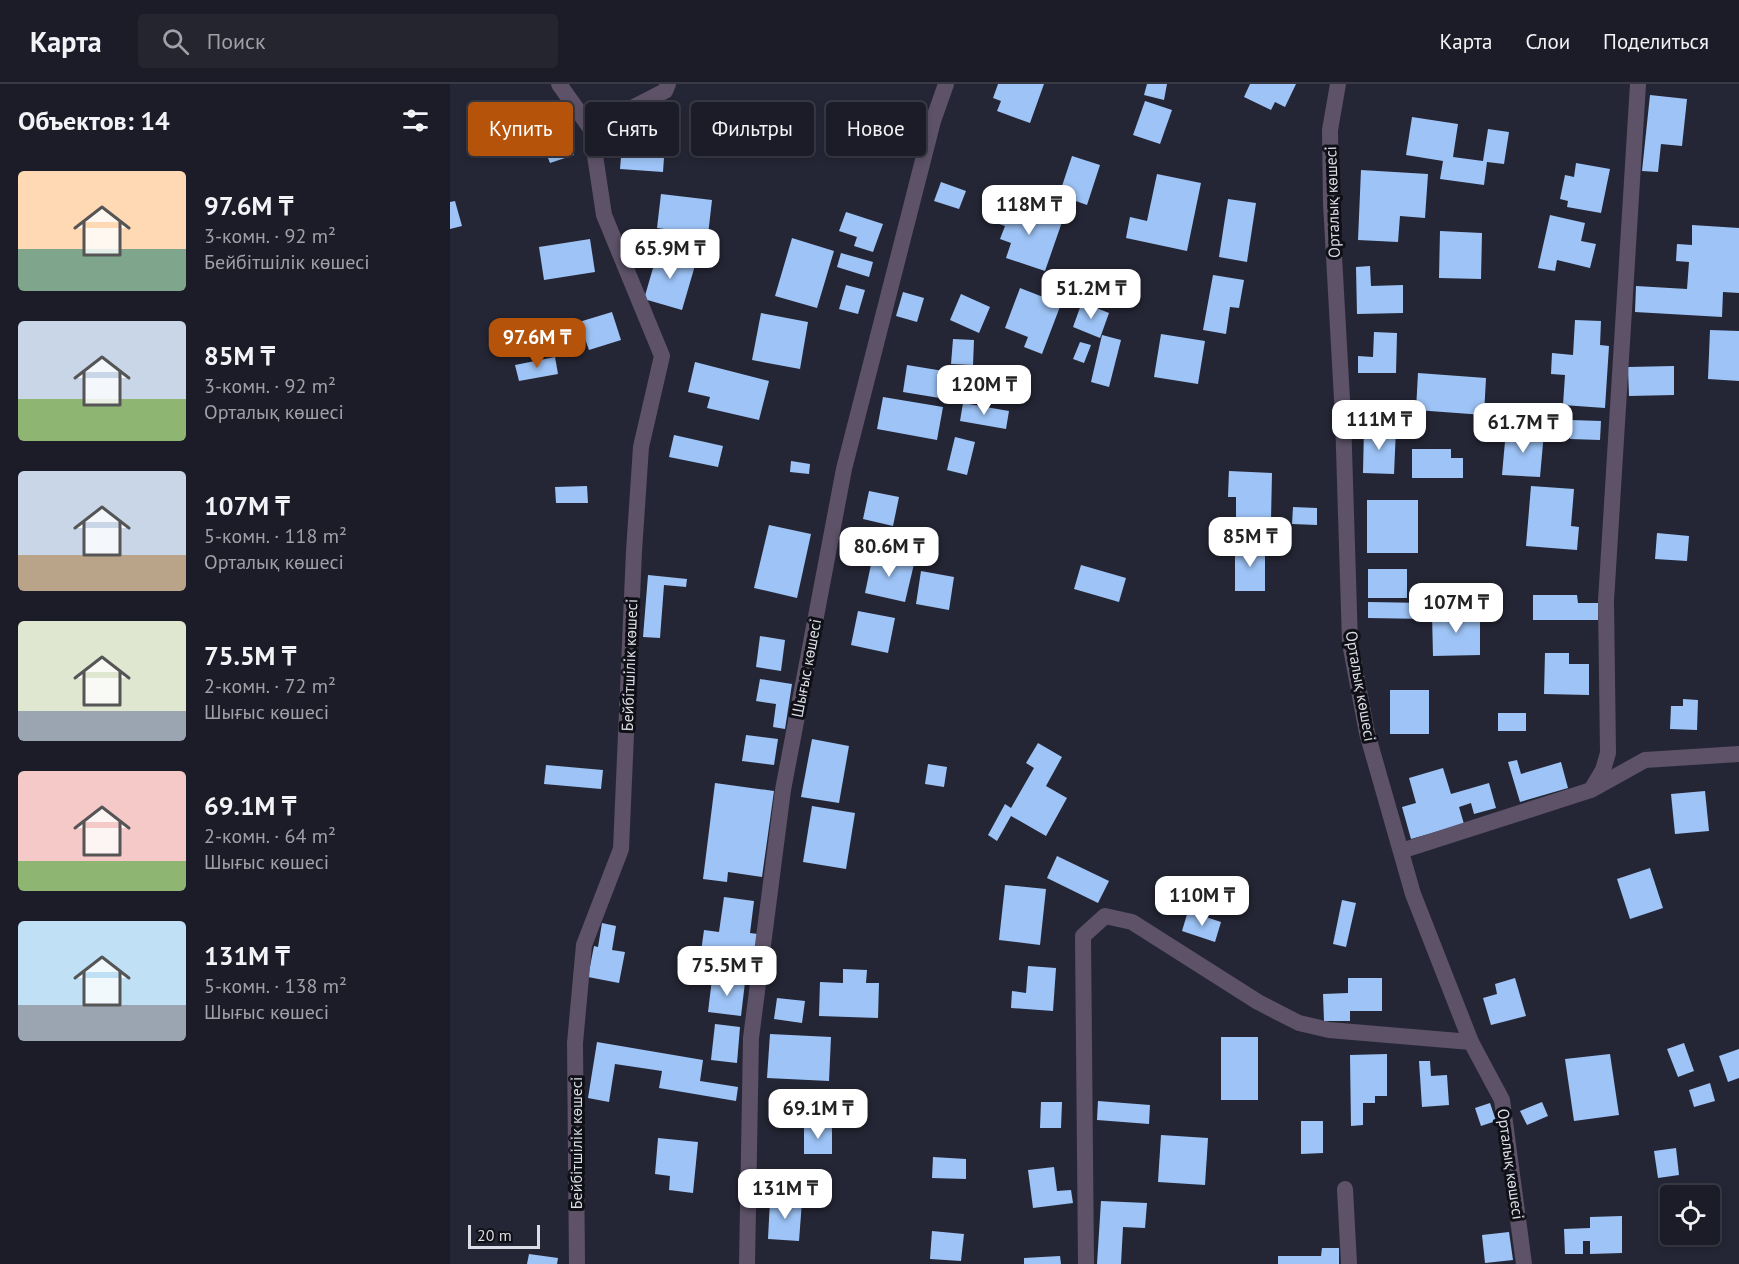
<!DOCTYPE html>
<html lang="ru">
<meta charset="utf-8">
<style>
:root{--surface:#1c1c28;--page:#252530;--text:#f1f3f6;--muted:#a0a1a8;--line:#3a3a45;--accent:#b45309}
body{margin:0;font-family:"PT Sans",sans-serif;background:var(--page);color:var(--text);height:100vh;display:flex;flex-direction:column;font-size:22px;white-space:nowrap}
*{box-sizing:border-box;margin:0}
p{font-size:20px;color:var(--muted)}
.icon{flex:none;width:33px;height:33px;fill:none;stroke:currentColor;stroke-width:2;stroke-linecap:round;stroke-linejoin:round}
.map{position:relative;flex:1;overflow:hidden}
.side{display:flex;flex-direction:column;background:var(--surface);width:450px}
.side>*{flex:none}
.guide{position:absolute;left:18px;top:18px;width:570px;height:54px;display:flex;gap:12px}
.controls{position:absolute;left:1210px;top:1101px;display:grid;gap:12px}
.controls a{display:grid;place-items:center;width:60px;height:60px;border-radius:6px;background:var(--surface);box-shadow:0 3px 9px #0003,0 0 0 2px var(--line);font-size:30px}
.scale{position:absolute;left:18px;bottom:15px;width:72px;box-sizing:border-box;padding-left:6px;border:3px solid #dbdce6;border-top:0;font-size:16px;line-height:21px;white-space:nowrap;color:#dbdce6;-webkit-text-stroke:4px #0f0f16;paint-order:stroke}
.price{position:absolute;translate:-50% -51px;padding:0 14px;border-radius:12px;background:#fff;color:#222;font-size:20px;line-height:39px;filter:drop-shadow(0 2px 3px #0008)}
.price::after{content:'';position:absolute;left:50%;top:36px;width:18px;height:14px;margin-left:-9px;background:inherit;clip-path:polygon(0 0,100% 0,50% 100%)}
.price.selected{background:var(--accent);color:#fff}
ul{padding:0;list-style:none}
li{display:flex;align-items:center;gap:18px;height:150px;padding:0 18px}
li span{display:grid;place-items:center;flex:none;width:168px;height:120px;border-radius:6px;color:#555}
li>.icon{margin-inline-start:auto}
span .icon{width:72px;height:72px;fill:#fffc;stroke-width:1}
li b{font-size:26px}
h2{display:flex;justify-content:space-between;align-items:center;height:72px;padding:0 18px;font-size:26px}
.chip{padding:0 21px;border-radius:6px;background:var(--surface);box-shadow:0 3px 9px #0003,0 0 0 2px var(--line);font-size:21px;line-height:54px}
.chip.selected{background:var(--accent);color:#fff}
header{display:flex;align-items:center;gap:36px;box-sizing:border-box;height:84px;padding:0 30px;background:var(--surface);border-bottom:2px solid var(--line)}
header strong{font-size:28px}
nav{display:flex;gap:33px;margin-inline-start:auto;font-size:21px}
.search{width:420px;height:54px;background:var(--page);display:flex;align-items:center;gap:15px;box-sizing:border-box;padding:0 21px;border-radius:6px;color:var(--muted);font-size:22px}
main{display:flex;flex:1;min-height:0}
.map>svg:first-child{display:block}
.building{fill:#9ec4f7}
.lines{fill:none;stroke-linecap:round;stroke-linejoin:round}
.minor{stroke:#5d5268;stroke-width:16}
.labels{text-anchor:middle;stroke-width:6;stroke-linejoin:round;paint-order:stroke}
.street-label{font-size:16px;fill:#dbdce6;stroke:#0f0f16}
</style>
<header>
<strong>Карта</strong>
<div class="search"><svg class="icon" aria-label="search" viewBox="0 0 24 24"><circle cx="10" cy="10" r="6"/><path d="M15 15l6 6"/></svg>Поиск</div>
<nav><a>Карта</a><a>Слои</a><a>Поделиться</a></nav>
</header>
<main>
<section class="side">
<h2>Объектов: 14<svg class="icon" aria-label="filters" viewBox="0 0 24 24"><path d="M4 7h16M4 17h16"/><circle cx="9" cy="7" r="2"/><circle cx="15" cy="17" r="2"/></svg></h2>
<ul>
<li><span style="background:linear-gradient(#ffd9b3 65%,#7fa58c 0)"><svg class="icon" aria-label="home" viewBox="0 0 24 24"><path d="M3 11l9-7 9 7M6 9v11h12V9"/></svg></span><div><b>97.6M ₸</b><p>3-комн. · 92 m²</p><p>Бейбітшілік көшесі</p></div></li>
<li><span style="background:linear-gradient(#c9d6e8 65%,#8fb573 0)"><svg class="icon" aria-label="home" viewBox="0 0 24 24"><path d="M3 11l9-7 9 7M6 9v11h12V9"/></svg></span><div><b>85M ₸</b><p>3-комн. · 92 m²</p><p>Орталық көшесі</p></div></li>
<li><span style="background:linear-gradient(#c9d6e8 70%,#b9a48a 0)"><svg class="icon" aria-label="home" viewBox="0 0 24 24"><path d="M3 11l9-7 9 7M6 9v11h12V9"/></svg></span><div><b>107M ₸</b><p>5-комн. · 118 m²</p><p>Орталық көшесі</p></div></li>
<li><span style="background:linear-gradient(#dfe7d0 75%,#9aa5b1 0)"><svg class="icon" aria-label="home" viewBox="0 0 24 24"><path d="M3 11l9-7 9 7M6 9v11h12V9"/></svg></span><div><b>75.5M ₸</b><p>2-комн. · 72 m²</p><p>Шығыс көшесі</p></div></li>
<li><span style="background:linear-gradient(#f6c9c9 75%,#8fb573 0)"><svg class="icon" aria-label="home" viewBox="0 0 24 24"><path d="M3 11l9-7 9 7M6 9v11h12V9"/></svg></span><div><b>69.1M ₸</b><p>2-комн. · 64 m²</p><p>Шығыс көшесі</p></div></li>
<li><span style="background:linear-gradient(#bfe0f5 70%,#9aa5b1 0)"><svg class="icon" aria-label="home" viewBox="0 0 24 24"><path d="M3 11l9-7 9 7M6 9v11h12V9"/></svg></span><div><b>131M ₸</b><p>5-комн. · 138 m²</p><p>Шығыс көшесі</p></div></li>
</ul>
</section>
<div class="map">
<svg width="1289" height="1180" viewBox="0 0 1289 1180">
<rect width="100%" height="100%" fill="#252635"/>
<g class="building">
<polygon points="548,0 594,0 580,39 547,27 551,17 543,14"/>
<polygon points="697,0 717,0 714,16 694,11"/>
<polygon points="800,0 846,0 835,23 825,18 821,26 794,13"/>
<polygon points="1200,11 1237,15 1232,62 1211,60 1208,88 1192,87"/>
<polygon points="695,17 722,26 710,60 683,51"/>
<polygon points="962,33 1008,40 1003,73 1033,77 1038,45 1059,48 1054,80 1037,78 1034,101 990,95 993,77 956,71"/>
<polygon points="186,44 216,45 213,88 170,85 172,61 185,62"/>
<polygon points="115,45 124,71 100,79 90,54"/>
<polygon points="622,72 650,81 637,121 609,111"/>
<polygon points="1126,79 1160,85 1151,129 1117,123 1118,117 1110,115 1115,91 1124,93"/>
<polygon points="911,86 978,90 975,134 950,132 948,158 908,156"/>
<polygon points="707,90 751,99 737,167 676,154 680,133 697,137"/>
<polygon points="491,98 516,107 509,125 484,117"/>
<polygon points="211,110 262,116 258,151 207,144"/>
<polygon points="778,115 806,119 797,178 769,173"/>
<polygon points="5,117 12,142 0,145 0,118"/>
<polygon points="556,119 612,138 595,187 556,174 561,159 550,155 555,142 549,140"/>
<polygon points="396,128 433,140 423,168 404,162 407,153 389,147"/>
<polygon points="1100,131 1135,139 1131,157 1146,160 1140,184 1107,176 1105,187 1088,184"/>
<polygon points="1242,141 1289,144 1289,209 1273,208 1272,233 1185,228 1186,202 1237,205 1239,178 1226,177 1227,160 1242,161"/>
<polygon points="990,147 1032,149 1031,195 989,194"/>
<polygon points="342,154 384,167 367,224 325,212"/>
<polygon points="140,155 145,188 94,196 89,163"/>
<polygon points="208,167 246,178 232,226 194,215"/>
<polygon points="391,169 423,178 419,193 387,183"/>
<polygon points="920,182 921,202 953,201 953,229 907,230 906,183"/>
<polygon points="763,191 794,196 789,224 780,223 776,250 753,246"/>
<polygon points="396,201 415,206 408,230 389,225"/>
<polygon points="570,204 611,220 592,270 574,263 578,253 555,244"/>
<polygon points="453,208 474,214 467,238 446,232"/>
<polygon points="511,210 540,223 529,249 500,236"/>
<polygon points="632,218 659,229 650,254 623,243"/>
<polygon points="162,228 171,256 139,266 129,238"/>
<polygon points="311,229 358,238 350,285 302,276"/>
<polygon points="1125,236 1151,237 1150,261 1159,262 1155,324 1113,321 1115,291 1101,290 1102,269 1123,271"/>
<polygon points="1260,246 1289,247 1289,297 1258,295"/>
<polygon points="924,248 947,249 946,289 908,289 908,272 923,273"/>
<polygon points="711,250 755,257 748,300 704,293"/>
<polygon points="652,251 671,256 659,303 641,298"/>
<polygon points="503,255 524,256 523,281 501,280"/>
<polygon points="630,258 641,261 634,279 623,275"/>
<polygon points="105,273 108,290 69,297 65,281"/>
<polygon points="245,278 319,297 309,336 257,324 260,313 238,308"/>
<polygon points="457,281 530,293 526,320 453,308"/>
<polygon points="1224,282 1224,311 1179,312 1178,283"/>
<polygon points="968,289 1036,294 1034,331 966,326"/>
<polygon points="433,313 493,323 487,356 427,345"/>
<polygon points="513,319 559,327 556,345 510,337"/>
<polygon points="1121,336 1151,337 1150,356 1120,355"/>
<polygon points="914,344 946,345 944,390 913,389"/>
<polygon points="1056,346 1094,348 1090,393 1052,391"/>
<polygon points="224,351 273,362 268,383 219,373"/>
<polygon points="505,353 525,358 517,391 497,386"/>
<polygon points="962,365 1001,365 1001,374 1013,374 1013,394 962,394"/>
<polygon points="341,377 360,380 359,390 340,388"/>
<polygon points="779,387 822,389 821,436 786,435 786,413 778,413"/>
<polygon points="137,402 138,419 106,419 105,403"/>
<polygon points="1081,402 1124,405 1121,442 1129,443 1127,466 1076,462"/>
<polygon points="419,407 449,413 443,442 413,435"/>
<rect x="917" y="416" width="51" height="53"/>
<polygon points="843,423 867,424 867,441 842,440"/>
<polygon points="319,441 361,450 347,514 304,504"/>
<polygon points="1207,449 1239,452 1237,477 1205,475"/>
<rect x="785" y="460" width="30" height="47"/>
<polygon points="423,471 464,480 455,518 415,509"/>
<polygon points="631,481 676,494 669,518 624,505"/>
<rect x="918" y="485" width="39" height="29"/>
<polygon points="471,487 504,493 499,526 466,520"/>
<polygon points="198,491 237,495 236,503 214,501 210,554 193,553"/>
<polygon points="1083,511 1127,511 1128,519 1148,519 1148,536 1083,536"/>
<polygon points="918,518 977,519 977,535 918,534"/>
<polygon points="408,527 445,534 438,569 401,561"/>
<polygon points="1030,529 1030,571 983,572 982,530"/>
<polygon points="310,552 335,556 331,587 306,583"/>
<polygon points="1095,569 1119,569 1119,580 1139,580 1139,611 1094,610"/>
<polygon points="310,595 342,600 335,645 323,643 326,620 306,617"/>
<rect x="940" y="606" width="39" height="44"/>
<polygon points="1233,615 1248,616 1247,646 1220,645 1221,622 1233,622"/>
<rect x="1048" y="629" width="28" height="18"/>
<polygon points="296,651 328,655 324,681 292,677"/>
<polygon points="362,655 399,662 389,719 351,713"/>
<polygon points="588,659 612,673 596,702 617,714 596,752 561,732 547,757 538,751 555,720 561,724 584,684 576,679"/>
<polygon points="1067,676 1071,690 1111,678 1118,704 1070,718 1058,678"/>
<polygon points="478,680 497,683 494,703 475,700"/>
<polygon points="96,681 153,686 151,705 94,700"/>
<polygon points="993,684 1001,710 1039,699 1046,724 1024,730 1021,719 1009,723 1014,740 961,755 952,723 966,719 959,694"/>
<polygon points="265,699 324,707 312,793 278,788 277,798 253,795"/>
<polygon points="1255,707 1259,747 1225,750 1221,710"/>
<polygon points="362,722 405,729 396,785 353,778"/>
<polygon points="607,772 659,797 648,819 597,794"/>
<polygon points="1200,784 1213,824 1180,835 1167,795"/>
<polygon points="732,792 746,799 739,813 725,806"/>
<polygon points="555,801 596,805 590,861 549,856"/>
<polygon points="274,813 304,817 300,849 308,850 304,883 250,875 254,846 269,848"/>
<polygon points="892,816 906,819 896,863 883,860"/>
<polygon points="738,827 771,838 765,858 732,847"/>
<polygon points="152,839 166,842 162,866 175,868 169,899 138,893 144,862 148,863"/>
<polygon points="578,882 606,884 603,927 561,924 562,907 576,909"/>
<polygon points="393,885 417,886 416,899 429,899 428,934 369,932 370,898 393,899"/>
<polygon points="898,894 932,894 932,927 900,927 900,937 874,937 873,910 898,909"/>
<polygon points="1065,894 1076,932 1041,941 1033,914 1047,910 1045,900"/>
<polygon points="262,895 295,898 291,932 258,928"/>
<polygon points="327,914 355,917 352,939 324,935"/>
<polygon points="265,940 290,943 287,979 261,976"/>
<polygon points="320,950 381,953 379,997 317,994"/>
<rect x="771" y="953" width="37" height="63"/>
<polygon points="147,958 253,976 250,997 288,1003 286,1017 209,1004 212,987 165,980 159,1018 138,1014"/>
<polygon points="1234,959 1244,987 1228,993 1217,965"/>
<polygon points="1289,965 1289,994 1278,998 1269,972"/>
<polygon points="937,970 937,1012 925,1012 925,1019 913,1019 913,1041 901,1042 900,971"/>
<polygon points="1160,970 1169,1031 1124,1037 1115,975"/>
<polygon points="969,977 980,977 981,992 997,991 999,1021 972,1023"/>
<polygon points="1260,999 1265,1017 1244,1023 1239,1006"/>
<polygon points="648,1017 700,1021 699,1040 647,1036"/>
<polygon points="591,1018 612,1018 611,1044 590,1044"/>
<polygon points="1092,1018 1098,1032 1077,1041 1070,1027"/>
<polygon points="1040,1019 1046,1037 1031,1042 1025,1024"/>
<polygon points="851,1037 873,1037 873,1069 851,1070"/>
<rect x="354" y="1043" width="28" height="27"/>
<polygon points="711,1051 758,1054 755,1101 708,1098"/>
<polygon points="208,1054 248,1058 243,1109 219,1106 220,1092 205,1090"/>
<polygon points="1226,1064 1229,1091 1208,1094 1204,1067"/>
<polygon points="483,1073 516,1075 516,1095 482,1094"/>
<polygon points="604,1083 607,1107 621,1106 623,1119 583,1124 578,1086"/>
<polygon points="320,1116 352,1117 349,1157 318,1155"/>
<polygon points="651,1117 697,1119 695,1144 673,1143 671,1180 647,1180"/>
<polygon points="1172,1132 1172,1169 1140,1170 1140,1157 1133,1157 1133,1170 1115,1170 1114,1145 1140,1144 1140,1133"/>
<polygon points="482,1147 514,1150 511,1177 480,1175"/>
<polygon points="1059,1148 1063,1176 1035,1179 1032,1151"/>
<polygon points="872,1164 889,1164 889,1180 828,1180 828,1172 871,1172"/>
<polygon points="79,1170 108,1174 107,1180 77,1180"/>
<polygon points="610,1172 611,1180 574,1180 574,1174"/>
</g>
<g class="lines">
<g class="minor">
<polyline points="109,0 141,45 154,131 212,272 191,363 184,467 171,765 134,861 125,959 127,1180"/>
<polyline points="888,0 880,46 881,119 893,333 900,559 917,649 963,810 1021,958 1052,1016 1074,1180"/>
<polyline points="141,45 215,7 218,0"/>
<polyline points="1141,706 1153,686 1158,669 1156,517 1188,0"/>
<polyline points="951,767 1141,706 1195,676 1289,670"/>
<polyline points="895,1105 899,1180"/>
<polyline points="297,1180 301,954 333,706 394,385 483,37 496,0"/>
<polyline points="636,1180 633,852 655,832 682,838 808,918 849,939 879,946 1021,958"/>
</g>
</g>
<g class="labels">
<g class="street-label">
<text transform="translate(882 118) rotate(-92)" y="6">Орталық көшесі</text>
<text transform="translate(179 581) rotate(-88)" y="6">Бейбітшілік көшесі</text>
<text transform="translate(356 584) rotate(-79)" y="6">Шығыс көшесі</text>
<text transform="translate(911 602) rotate(80)" y="6">Орталық көшесі</text>
<text transform="translate(126 1059) rotate(-90)" y="6">Бейбітшілік көшесі</text>
<text transform="translate(1061 1080) rotate(82)" y="6">Орталық көшесі</text>
</g>
</g>
</svg>
<div class="controls">
<a><svg class="icon" aria-label="locate" viewBox="0 0 24 24"><circle cx="12" cy="12" r="6"/><path d="M12 2v4M12 18v4M2 12h4M18 12h4"/></svg></a>
</div>
<div class="scale">20 m</div>
<b class="price" style="left:579px;top:152px">118M ₸</b>
<b class="price" style="left:220px;top:196px">65.9M ₸</b>
<b class="price" style="left:641px;top:236px">51.2M ₸</b>
<b class="price selected" style="left:87px;top:285px">97.6M ₸</b>
<b class="price" style="left:534px;top:332px">120M ₸</b>
<b class="price" style="left:929px;top:367px">111M ₸</b>
<b class="price" style="left:1073px;top:370px">61.7M ₸</b>
<b class="price" style="left:800px;top:484px">85M ₸</b>
<b class="price" style="left:439px;top:494px">80.6M ₸</b>
<b class="price" style="left:1006px;top:550px">107M ₸</b>
<b class="price" style="left:752px;top:843px">110M ₸</b>
<b class="price" style="left:277px;top:913px">75.5M ₸</b>
<b class="price" style="left:368px;top:1056px">69.1M ₸</b>
<b class="price" style="left:335px;top:1136px">131M ₸</b>
<div class="guide">
<a class="chip selected">Купить</a>
<a class="chip">Снять</a>
<a class="chip">Фильтры</a>
<a class="chip">Новое</a>
</div>
</div>
</main>
